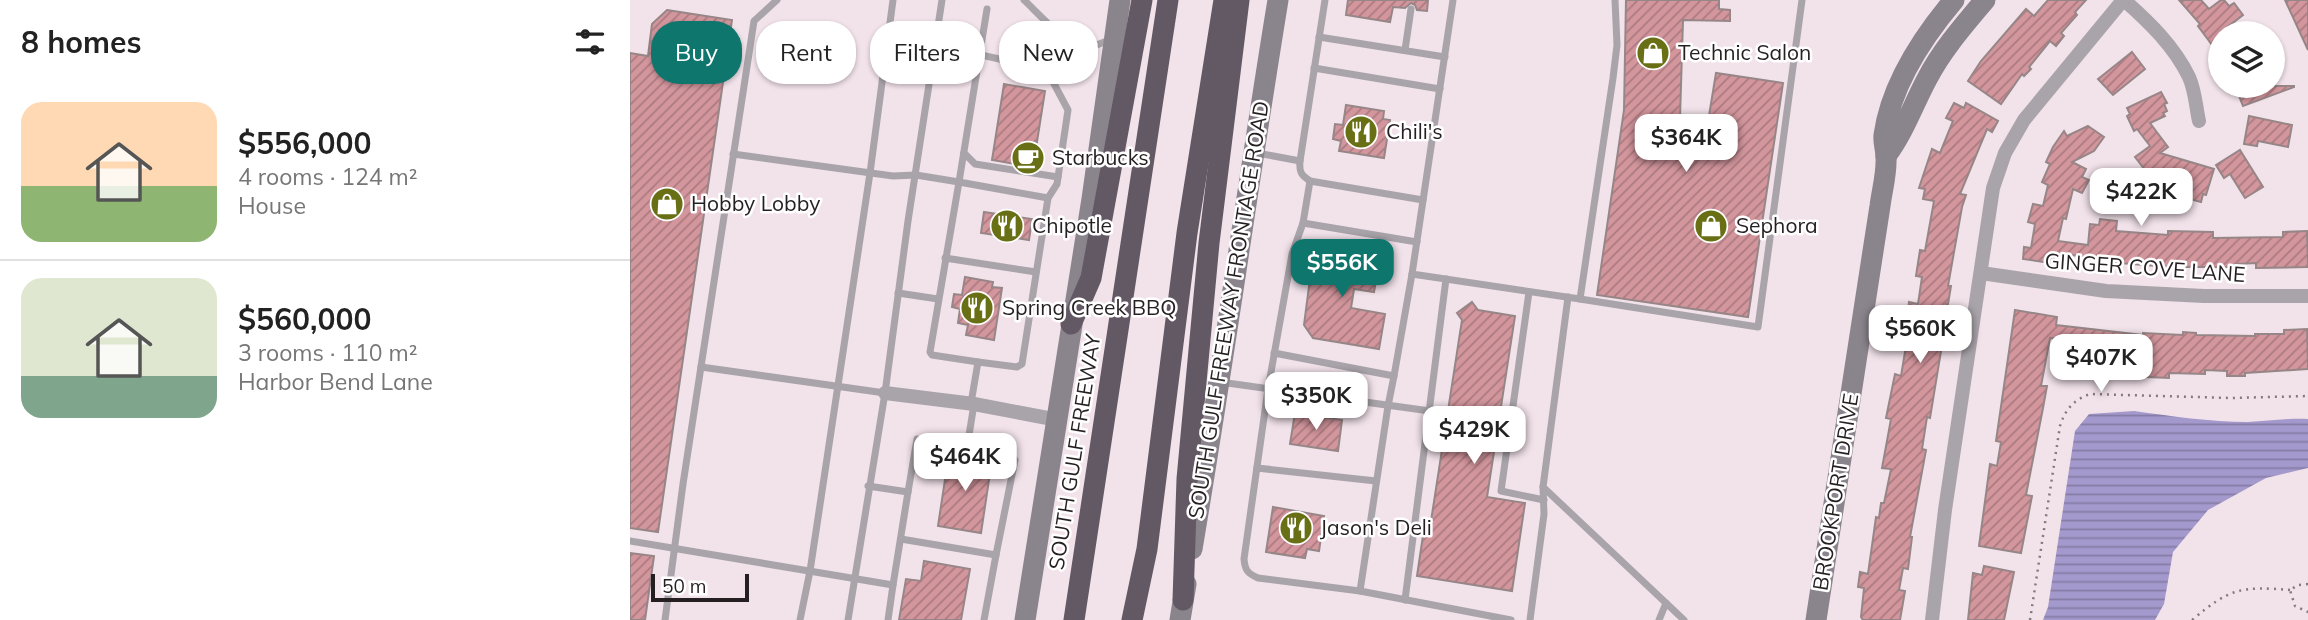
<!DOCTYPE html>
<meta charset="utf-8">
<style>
:root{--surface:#fff;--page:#f6f6f6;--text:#222;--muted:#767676;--line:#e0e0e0;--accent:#0f766e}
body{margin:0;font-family:Mulish,sans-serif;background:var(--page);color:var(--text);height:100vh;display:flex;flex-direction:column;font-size:26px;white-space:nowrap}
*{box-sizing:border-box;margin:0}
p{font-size:23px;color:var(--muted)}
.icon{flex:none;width:38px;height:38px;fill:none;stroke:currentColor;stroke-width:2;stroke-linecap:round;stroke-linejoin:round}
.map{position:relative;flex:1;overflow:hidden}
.sheet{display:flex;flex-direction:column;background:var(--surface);width:630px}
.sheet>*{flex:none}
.guide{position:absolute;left:21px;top:21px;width:665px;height:63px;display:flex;gap:14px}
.fabs{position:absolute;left:1578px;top:21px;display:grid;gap:14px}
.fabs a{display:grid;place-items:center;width:77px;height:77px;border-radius:50%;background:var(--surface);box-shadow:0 2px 5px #0004;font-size:35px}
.scale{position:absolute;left:21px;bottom:18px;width:98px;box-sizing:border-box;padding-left:7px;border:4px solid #251f22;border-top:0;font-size:19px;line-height:24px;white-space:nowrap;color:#251f22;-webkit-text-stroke:5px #fff;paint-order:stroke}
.price{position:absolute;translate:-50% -60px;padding:0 16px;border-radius:14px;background:#fff;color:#222;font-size:23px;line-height:46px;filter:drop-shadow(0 2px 4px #0008)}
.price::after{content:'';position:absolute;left:50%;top:42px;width:21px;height:16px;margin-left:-10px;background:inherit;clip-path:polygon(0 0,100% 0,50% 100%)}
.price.on{background:var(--accent);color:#fff}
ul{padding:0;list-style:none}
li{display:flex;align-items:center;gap:21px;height:175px;padding:0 21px}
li+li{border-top:2px solid var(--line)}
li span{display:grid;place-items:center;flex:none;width:196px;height:140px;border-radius:21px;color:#555}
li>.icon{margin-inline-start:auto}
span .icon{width:84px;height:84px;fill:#fffc;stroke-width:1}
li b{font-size:30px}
h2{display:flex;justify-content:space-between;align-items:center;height:84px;padding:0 21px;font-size:30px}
.chip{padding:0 24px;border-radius:28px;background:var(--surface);box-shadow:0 2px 5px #0004;font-size:24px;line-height:63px}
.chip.on{background:var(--accent);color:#fff}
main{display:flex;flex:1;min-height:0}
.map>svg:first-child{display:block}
.water{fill:url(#water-rules)}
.building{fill:url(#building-hatch);stroke:#978687;stroke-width:2}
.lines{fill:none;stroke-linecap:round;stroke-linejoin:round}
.path{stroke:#83787e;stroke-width:2.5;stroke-dasharray:2 5;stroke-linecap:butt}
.lane{stroke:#a9a4aa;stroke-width:7}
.street{stroke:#a9a4aa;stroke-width:14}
.secondary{stroke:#8a848c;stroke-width:21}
.highway{stroke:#625964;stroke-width:21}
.labels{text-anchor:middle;stroke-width:5;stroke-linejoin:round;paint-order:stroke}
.poi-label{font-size:21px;fill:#251f22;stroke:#fff;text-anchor:start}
.street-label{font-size:21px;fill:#251f22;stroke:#fff}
</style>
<main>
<section class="sheet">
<h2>8 homes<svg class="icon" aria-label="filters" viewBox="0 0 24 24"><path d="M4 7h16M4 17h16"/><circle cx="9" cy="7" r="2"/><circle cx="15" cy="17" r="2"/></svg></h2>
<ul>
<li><span style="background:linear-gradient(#ffd9b3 60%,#8fb573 0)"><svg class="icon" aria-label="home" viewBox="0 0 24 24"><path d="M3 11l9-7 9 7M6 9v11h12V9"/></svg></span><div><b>$556,000</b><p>4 rooms · 124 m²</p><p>House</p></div></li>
<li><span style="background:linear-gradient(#dfe7d0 70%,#7fa58c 0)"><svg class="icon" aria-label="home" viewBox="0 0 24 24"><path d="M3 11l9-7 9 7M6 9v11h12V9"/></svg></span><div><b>$560,000</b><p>3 rooms · 110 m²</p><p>Harbor Bend Lane</p></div></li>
</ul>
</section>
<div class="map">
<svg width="1678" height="620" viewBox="0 0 1678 620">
<defs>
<pattern id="water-rules" width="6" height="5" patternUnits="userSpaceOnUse" patternTransform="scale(1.75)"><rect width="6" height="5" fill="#a499cc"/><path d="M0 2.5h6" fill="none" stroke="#857ca5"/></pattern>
<pattern id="building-hatch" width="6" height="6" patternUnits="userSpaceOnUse" patternTransform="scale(1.75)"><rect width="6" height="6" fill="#d3969d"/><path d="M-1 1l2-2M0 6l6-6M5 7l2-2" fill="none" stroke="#ab7a80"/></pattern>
</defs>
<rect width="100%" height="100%" fill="#f2e2ea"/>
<path class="water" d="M1504 411C1541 416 1580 422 1618 422 1638 421 1658 418 1678 419V468L1636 478 1578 510 1543 552 1534 604 1525 620H1413L1418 607 1445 431 1459 414Z"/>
<g class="building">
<polygon points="718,0 798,0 797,11 787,10 785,5 781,3 775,8 763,7 760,22 716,15"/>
<polygon points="996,0 1089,0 1089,9 1100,10 1100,21 1053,20 1050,118 1078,122 1086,73 1153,83 1118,317 967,295 994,110"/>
<polygon points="1418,0 1456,0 1445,12 1447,15 1431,33 1434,36 1426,46 1420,41 1399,67 1401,69 1394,76 1392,74 1371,104 1338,81 1351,61 1396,9 1404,16"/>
<polygon points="1549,0 1571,0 1579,9 1591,0 1594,0 1599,6 1604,3 1613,15 1591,32 1591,39 1582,45 1568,26 1570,24"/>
<polygon points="1655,0 1678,0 1678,50"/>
<polygon points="37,10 102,20 28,532 0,528 0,53 18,56 22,24"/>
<polygon points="1502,52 1515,69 1483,95 1468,79"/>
<polygon points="374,84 415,91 403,167 362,160"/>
<polygon points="1605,86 1664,86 1664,87 1613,106"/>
<polygon points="1531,92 1537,103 1534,104 1537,111 1533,113 1535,116 1520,123 1538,147 1530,153 1584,169 1576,195 1573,194 1571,202 1545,195 1551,174 1535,169 1522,179 1505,157 1520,146 1507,129 1504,131 1497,116 1500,114 1497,108"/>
<polygon points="1324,103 1334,108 1336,103 1368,121 1362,132 1357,129 1330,194 1336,195 1332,207 1318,286 1321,286 1318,304 1316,304 1313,319 1310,318 1306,338 1313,339 1300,418 1297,417 1292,449 1296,450 1280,537 1282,537 1278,569 1273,568 1269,590 1275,591 1270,620 1233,620 1231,617 1234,588 1228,587 1230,572 1238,574 1246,517 1249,518 1251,503 1254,503 1261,469 1252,468 1261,419 1256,418 1265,374 1271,376 1276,346 1267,344 1269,334 1265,333 1267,320 1277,321 1279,302 1288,304 1292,277 1286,276 1290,250 1295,251 1304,201 1293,199 1295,189 1289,188 1302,149 1310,153 1323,121 1316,118"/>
<polygon points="716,105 754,111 753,119 760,120 754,158 709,151 711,141 703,139 705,124 713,125"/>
<polygon points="1619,116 1662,125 1658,147 1628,141 1627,146 1614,144"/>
<polygon points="1458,126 1474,137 1464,151 1442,162 1456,169 1452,177 1459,180 1452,193 1443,189 1436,219 1433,218 1428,241 1458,245 1460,224 1469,225 1470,219 1487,221 1486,231 1538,235 1538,231 1583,232 1583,238 1653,237 1653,232 1677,231 1678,267 1626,268 1626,263 1606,264 1606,267 1541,267 1464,261 1464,258 1441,255 1441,257 1435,256 1434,265 1393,259 1394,247 1401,248 1405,224 1398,222 1403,204 1413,206 1418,185 1412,182 1420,164 1416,162 1423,147 1434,131 1437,136"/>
<polygon points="1610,150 1633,187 1615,198 1600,174 1594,178 1586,165"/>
<polygon points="354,212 402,219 399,240 351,233"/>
<polygon points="695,247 750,257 744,292 724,289 721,308 755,314 749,349 683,338 674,325 683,255"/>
<polygon points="335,277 363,282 362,287 372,288 364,340 336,335 338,325 328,323 330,309 322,307 324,294 332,295"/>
<polygon points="842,302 848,310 885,316 857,497 895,503 882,591 787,576 795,522 801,521 832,320 827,313"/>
<polygon points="1385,310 1427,317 1426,325 1513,335 1513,333 1553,335 1553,332 1566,333 1566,335 1625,336 1625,334 1654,334 1654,330 1677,329 1678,369 1615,373 1615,376 1597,376 1597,371 1575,370 1575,374 1539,373 1539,378 1517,377 1518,373 1485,371 1486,369 1447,365 1449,343 1420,338 1411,386 1417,386 1413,408 1396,495 1402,496 1391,553 1349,546 1360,464 1367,466 1371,442 1366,441"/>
<polygon points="665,413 712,420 708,451 660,444"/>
<polygon points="319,453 362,460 351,533 308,526"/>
<polygon points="643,507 694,516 689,551 677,549 675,558 636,552"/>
<polygon points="0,553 24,556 15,620 0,620"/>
<polygon points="294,561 340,569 331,620 269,620 276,579 291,581"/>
<polygon points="1354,566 1384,572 1374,620 1338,620 1343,573 1352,575"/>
</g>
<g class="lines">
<g class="path">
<polyline points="1678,584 1668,585 1660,590 1665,606 1678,612"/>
<path d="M1400 620 1430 426C1435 410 1443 400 1460 394L1601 398 1678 396"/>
<path d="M1562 620C1600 588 1611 586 1660 590"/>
</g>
<g class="lane">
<path d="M394 0C407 12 436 45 453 47 462 48 472 43 481 39"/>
<polyline points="823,0 782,274 950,299 983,78 987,45 985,0"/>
<polyline points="357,9 329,182 418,198"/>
<polyline points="689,37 815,57"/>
<polyline points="306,45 410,68 422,80 438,110 427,184 418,198 392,364 387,367 348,362"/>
<polyline points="775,50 781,9"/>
<polyline points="684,68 810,89"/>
<polyline points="334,153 345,164 428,177"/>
<path d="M627 153 670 161C669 172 671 175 680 181L793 200"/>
<polyline points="103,154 263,176 286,175 329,182 300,352 302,355 348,362 341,403"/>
<polyline points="670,161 695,0"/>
<polyline points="673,223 680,181"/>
<polyline points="315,258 406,272"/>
<polyline points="899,292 871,491 914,500"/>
<polyline points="268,293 308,299"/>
<polyline points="938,297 913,487 1054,620"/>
<polyline points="950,299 1128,327 1172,0"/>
<polyline points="644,353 764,376 758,406 730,591 881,620"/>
<polyline points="71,367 255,393"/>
<polyline points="764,376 782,274"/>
<polyline points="590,382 800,411"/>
<polyline points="337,448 381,456 385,460 366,555"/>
<polyline points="627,468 746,481"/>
<polyline points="238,486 278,492 263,585"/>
<polyline points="278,492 287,439 337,448 344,404"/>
<polyline points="271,539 366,555 354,620"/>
<polyline points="0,541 263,585 258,620"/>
<path d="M730 591 628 578C617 573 615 570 614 559L638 389 662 254 673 223 787 242"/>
<polyline points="775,600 816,279"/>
<polyline points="35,620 53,484 124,21 147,0"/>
<polyline points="170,620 180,571 240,173 263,0"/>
<polyline points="218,620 255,393 278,221 312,0"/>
<polyline points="900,620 914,514 913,487"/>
<polyline points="1029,620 1036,603"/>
</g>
<g class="street">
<path d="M1494 0C1519 22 1544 46 1559 77 1565 90 1566 107 1569 121"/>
<polyline points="1351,273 1476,291 1574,296 1678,296"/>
<polyline points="255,393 344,404 428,420"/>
<polyline points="1302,620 1315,510 1363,188 1375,153 1394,120 1493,0"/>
</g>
<g class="secondary">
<path d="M1256 156C1274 132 1283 105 1297 79 1312 50 1334 25 1355 0"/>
<path d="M562 549C593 366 618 183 648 0"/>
<polyline points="395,620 462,199 490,0"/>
<polyline points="550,620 556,584"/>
<path d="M1186 620 1250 206C1252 190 1257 173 1256 157 1256 149 1253 143 1254 135 1261 85 1292 38 1324 0"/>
</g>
<g class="highway">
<polyline points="441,324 461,278 512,0"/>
<polyline points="553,600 557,479 579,243 609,0"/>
<polyline points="444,620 538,0"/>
<polyline points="502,620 517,549 557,233 594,0"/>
</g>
</g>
<defs>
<symbol id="shop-disc" viewBox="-11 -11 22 22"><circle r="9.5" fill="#696f15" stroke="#fff"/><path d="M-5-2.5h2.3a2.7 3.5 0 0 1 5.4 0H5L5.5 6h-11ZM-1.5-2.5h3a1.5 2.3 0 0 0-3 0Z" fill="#fff"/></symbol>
<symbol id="restaurant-disc" viewBox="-11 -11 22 22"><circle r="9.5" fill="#696f15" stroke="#fff"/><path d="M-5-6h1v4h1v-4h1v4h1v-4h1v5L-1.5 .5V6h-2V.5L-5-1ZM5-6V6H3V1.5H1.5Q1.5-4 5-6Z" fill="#fff"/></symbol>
<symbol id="cafe-disc" viewBox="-11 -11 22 22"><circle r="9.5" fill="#696f15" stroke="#fff"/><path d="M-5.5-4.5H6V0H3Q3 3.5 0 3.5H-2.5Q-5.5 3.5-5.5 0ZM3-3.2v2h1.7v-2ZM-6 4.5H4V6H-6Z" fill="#fff"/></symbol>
</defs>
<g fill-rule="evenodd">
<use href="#shop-disc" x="1004" y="34" width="38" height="38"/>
<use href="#restaurant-disc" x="712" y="113" width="38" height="38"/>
<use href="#cafe-disc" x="379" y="139" width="38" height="38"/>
<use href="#shop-disc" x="18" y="185" width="38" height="38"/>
<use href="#restaurant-disc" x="358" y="207" width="38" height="38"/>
<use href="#shop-disc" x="1062" y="207" width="38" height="38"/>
<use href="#restaurant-disc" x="328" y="289" width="38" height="38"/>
<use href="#restaurant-disc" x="647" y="509" width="38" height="38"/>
</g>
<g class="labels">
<g class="poi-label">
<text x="1048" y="60">Technic Salon</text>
<text x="756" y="139">Chili's</text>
<text x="422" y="165">Starbucks</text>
<text x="61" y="211">Hobby Lobby</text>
<text x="402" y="233">Chipotle</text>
<text x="1106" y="233">Sephora</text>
<text x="372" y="315">Spring Creek BBQ</text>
<text x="690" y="535">Jason's Deli</text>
</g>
<g class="street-label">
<text transform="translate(1515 268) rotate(4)" y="7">GINGER COVE LANE</text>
<text transform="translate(599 310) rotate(-81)" y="7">SOUTH GULF FREEWAY FRONTAGE ROAD</text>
<text transform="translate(445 452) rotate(-81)" y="7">SOUTH GULF FREEWAY</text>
<text transform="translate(1206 492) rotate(-81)" y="7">BROOKPORT DRIVE</text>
</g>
</g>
</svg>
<div class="fabs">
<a><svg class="icon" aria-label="layers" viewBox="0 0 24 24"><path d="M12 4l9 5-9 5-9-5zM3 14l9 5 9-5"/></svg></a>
</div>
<div class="scale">50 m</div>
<b class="price" style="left:1056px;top:174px">$364K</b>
<b class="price" style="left:1511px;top:228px">$422K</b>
<b class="price on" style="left:712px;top:299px">$556K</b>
<b class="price" style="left:1290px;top:365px">$560K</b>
<b class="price" style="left:1471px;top:394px">$407K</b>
<b class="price" style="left:686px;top:432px">$350K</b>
<b class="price" style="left:844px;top:466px">$429K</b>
<b class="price" style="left:335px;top:493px">$464K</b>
<div class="guide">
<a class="chip on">Buy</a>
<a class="chip">Rent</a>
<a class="chip">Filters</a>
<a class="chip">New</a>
</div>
</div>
</main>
